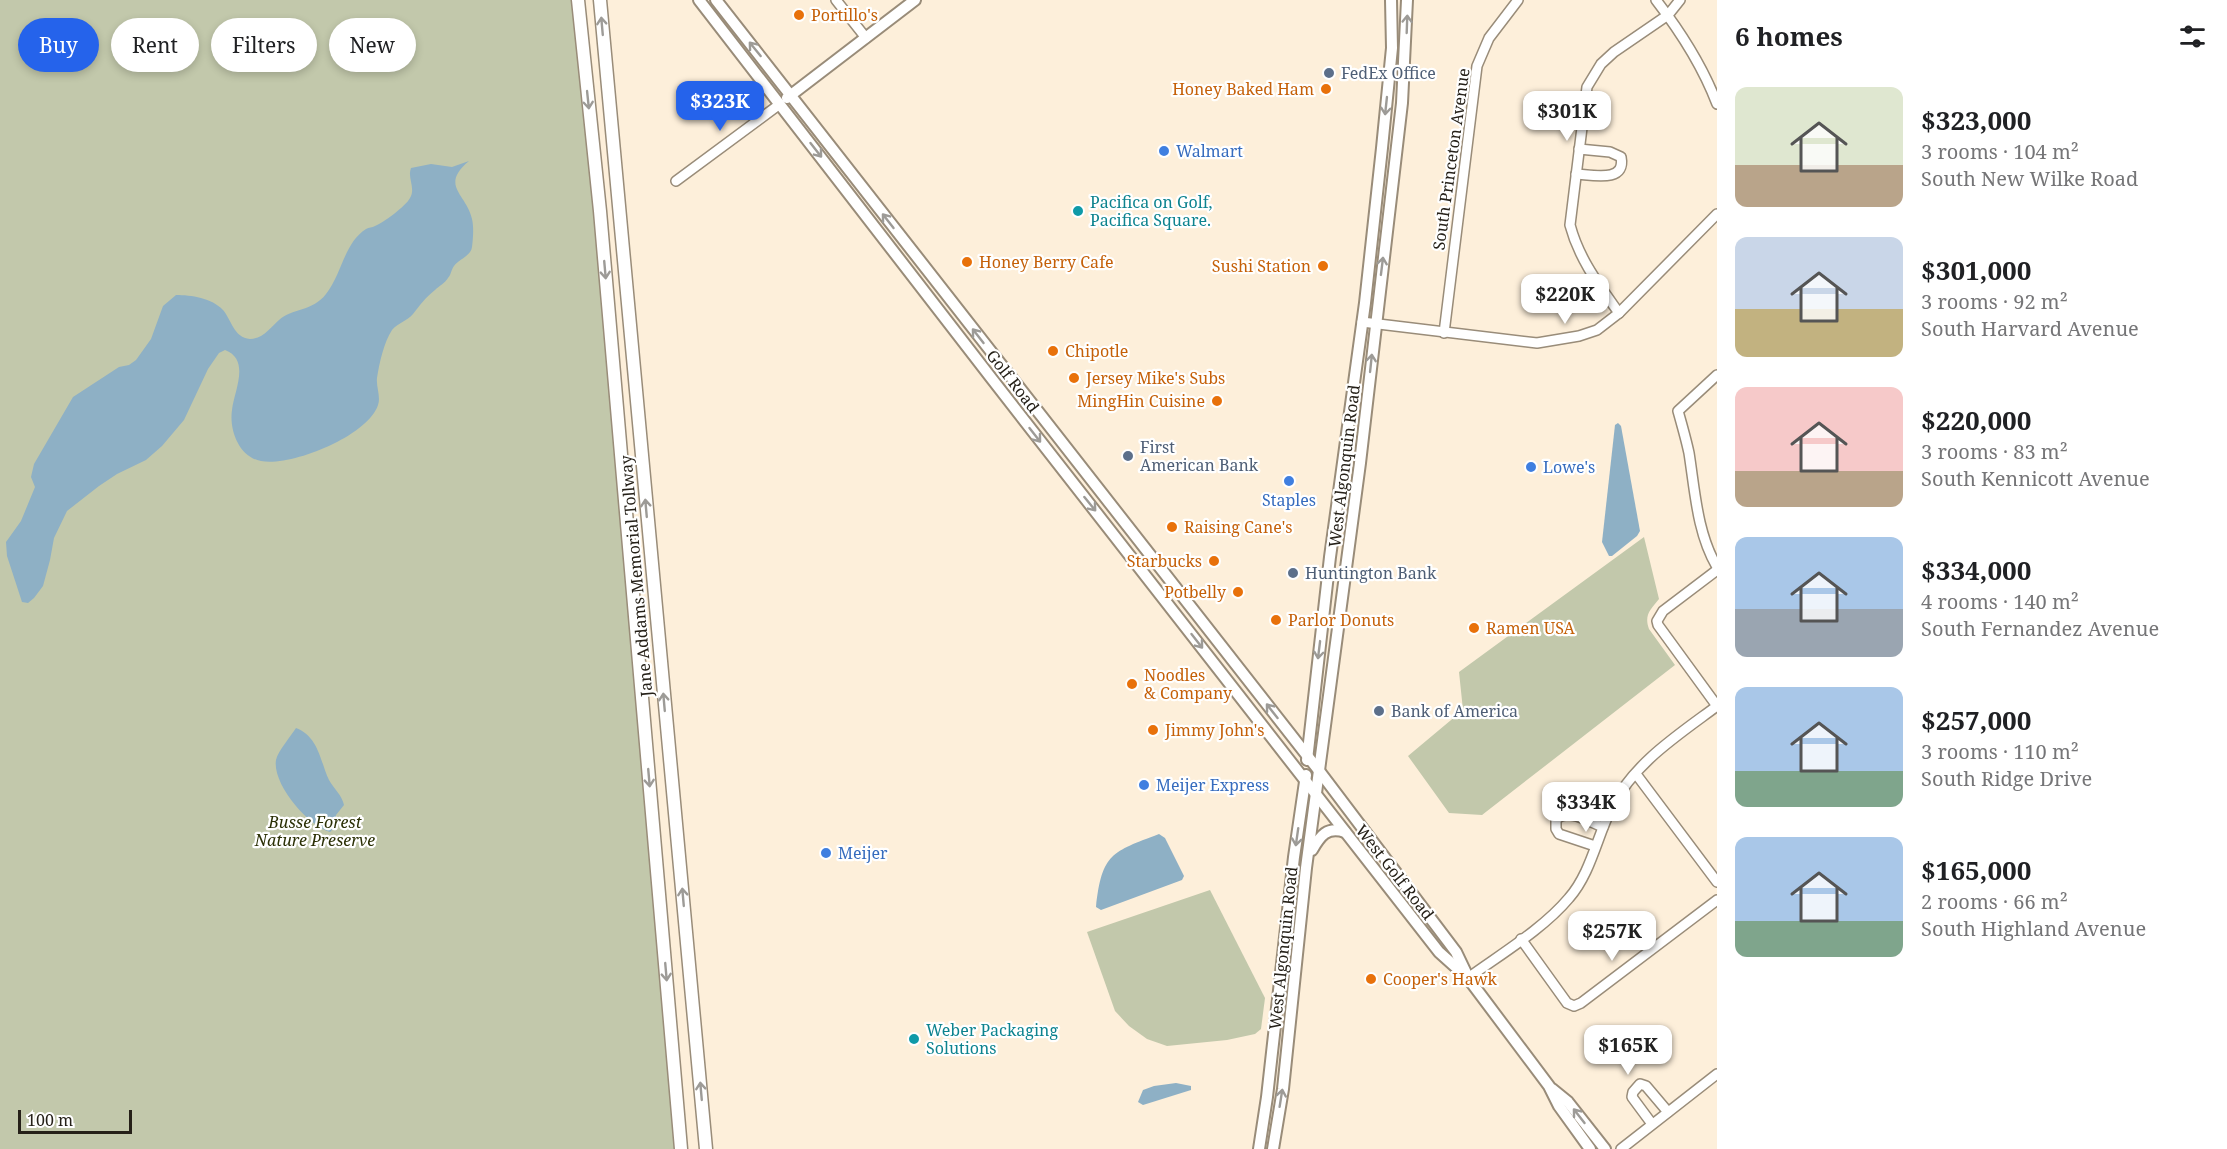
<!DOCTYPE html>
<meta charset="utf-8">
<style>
:root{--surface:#fff;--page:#f2f2f2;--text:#202124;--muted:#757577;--accent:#2563eb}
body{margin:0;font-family:"Noto Serif",serif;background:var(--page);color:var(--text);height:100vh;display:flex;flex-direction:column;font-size:22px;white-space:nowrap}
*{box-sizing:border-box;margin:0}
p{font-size:20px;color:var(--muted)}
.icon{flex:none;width:33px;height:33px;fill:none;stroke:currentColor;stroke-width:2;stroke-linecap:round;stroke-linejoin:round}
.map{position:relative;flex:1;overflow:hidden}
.side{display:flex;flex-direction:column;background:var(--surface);width:510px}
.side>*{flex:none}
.guide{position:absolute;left:18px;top:18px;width:570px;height:54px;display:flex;gap:12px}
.scale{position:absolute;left:18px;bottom:15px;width:114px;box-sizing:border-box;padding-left:6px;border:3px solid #252018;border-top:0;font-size:16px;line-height:21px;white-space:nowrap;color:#252018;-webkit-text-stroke:4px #fff;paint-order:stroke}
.price{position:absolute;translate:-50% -51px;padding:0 14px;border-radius:12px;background:#fff;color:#222;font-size:20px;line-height:39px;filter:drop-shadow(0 2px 3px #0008)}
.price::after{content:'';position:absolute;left:50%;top:36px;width:18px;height:14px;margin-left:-9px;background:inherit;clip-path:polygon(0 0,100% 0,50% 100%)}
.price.active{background:var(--accent);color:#fff}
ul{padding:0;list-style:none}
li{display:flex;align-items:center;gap:18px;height:150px;padding:0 18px}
li span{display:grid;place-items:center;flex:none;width:168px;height:120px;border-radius:12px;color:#555}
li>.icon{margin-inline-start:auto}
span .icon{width:72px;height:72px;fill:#fffc;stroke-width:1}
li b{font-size:26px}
h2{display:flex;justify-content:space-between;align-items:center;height:72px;padding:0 18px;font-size:26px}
.chip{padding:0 21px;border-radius:27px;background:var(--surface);box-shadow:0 3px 9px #0003;font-size:21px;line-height:54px}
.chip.active{background:var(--accent);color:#fff}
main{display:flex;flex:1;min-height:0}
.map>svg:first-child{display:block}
.green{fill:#c2c8ab}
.water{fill:#8eb0c5}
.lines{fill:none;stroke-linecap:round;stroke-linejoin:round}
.minor-casing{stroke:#998c79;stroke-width:12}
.major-casing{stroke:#998c79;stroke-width:14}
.highway-casing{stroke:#998c79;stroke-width:15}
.minor{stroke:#fff;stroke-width:9}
.major{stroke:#fff;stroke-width:10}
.highway{stroke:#fff;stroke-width:12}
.oneway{stroke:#9d9b97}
.food-dot{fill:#e8710a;stroke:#fff;stroke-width:2}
.service-dot{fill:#5c6f8a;stroke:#fff;stroke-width:2}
.shop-dot{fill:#3f7fe0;stroke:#fff;stroke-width:2}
.culture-dot{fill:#0f9aa8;stroke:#fff;stroke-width:2}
.labels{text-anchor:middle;stroke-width:4.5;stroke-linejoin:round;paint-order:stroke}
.food-label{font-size:16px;fill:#c56008;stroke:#fff;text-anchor:start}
.service-label{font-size:16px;fill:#4e5e75;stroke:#fff;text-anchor:start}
.shop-label{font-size:16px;fill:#366cbe;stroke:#fff;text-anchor:start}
.street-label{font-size:16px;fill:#252018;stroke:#fff}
.culture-label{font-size:16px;fill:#0d838f;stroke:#fff;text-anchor:start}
.park-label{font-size:16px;font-style:italic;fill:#2b3005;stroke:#fff}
</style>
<main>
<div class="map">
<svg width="1717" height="1149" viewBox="0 0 1717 1149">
<rect width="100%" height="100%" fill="#fdefda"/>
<g class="green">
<polygon points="0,0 578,0 679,1149 0,1149"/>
<path d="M1644 537 1659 599C1650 610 1644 615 1649 629L1675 665 1482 815 1449 813 1408 756 1463 710 1459 672Z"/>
<polygon points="1210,890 1265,998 1261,1029 1255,1034 1227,1040 1167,1046 1147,1039 1129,1026 1115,1011 1087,932"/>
</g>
<g class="water">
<path d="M469 161C439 186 467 194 472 219 474 227 473 239 472 247 471 256 459 259 454 266 451 270 451 275 448 278 445 283 439 286 435 290 426 297 420 305 413 314 407 321 398 323 392 330 384 342 379 364 377 378 376 387 381 397 378 405 368 436 291 467 261 461 239 457 229 430 232 410 234 391 251 360 225 350L219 353 208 369 184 420 162 446 146 460 117 474 99 486 67 511 54 538 50 560 43 586 34 598 28 603 22 602 7 556 6 542 21 521 35 487 31 477 34 464 73 397 119 367 129 365 136 360 151 339 163 306 176 295C191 295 212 298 223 310 231 319 234 338 250 339 263 339 271 327 279 320 292 308 312 312 326 294 342 274 344 243 366 229 369 227 372 228 375 226 383 223 406 206 410 198 416 188 407 178 411 168L431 164 452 167Z"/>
<polygon points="1618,423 1621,426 1640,531 1637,536 1612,556 1609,556 1602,542 1615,425"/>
<path d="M296 728C319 737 320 761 329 780 334 789 342 795 344 805L336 815 333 829 330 832C308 826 272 784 276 760 278 751 291 736 296 728Z"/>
<path d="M1159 834 1165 838 1184 876 1182 880 1101 910 1096 907C1102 853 1112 852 1159 834Z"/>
<polygon points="1176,1083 1191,1086 1191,1090 1143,1105 1138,1102 1143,1090 1154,1086"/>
</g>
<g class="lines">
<defs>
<g id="minor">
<polyline points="836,0 866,38"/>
<path d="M1656 0C1680 31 1703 67 1717 104"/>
<path d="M1576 174C1593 175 1626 183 1621 157L1610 152 1579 149"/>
<polyline points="676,181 780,104"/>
<path d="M1619 313C1599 285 1579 259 1570 225L1587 87 1601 64 1614 52 1668 15 1680 0"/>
<polyline points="1362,322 1537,343 1579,336 1597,330 1619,313 1717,214"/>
<polyline points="1444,333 1477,66 1489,38 1518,0"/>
<path d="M1717 375 1678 411C1682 425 1686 439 1689 453 1695 491 1697 533 1717 567"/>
<polyline points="1717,570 1663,611 1657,621 1658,625 1717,706"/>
<polyline points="1636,774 1717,882"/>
<path d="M1595 846 1559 834 1556 829V820C1568 807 1589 822 1603 827"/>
<polyline points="1521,939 1567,1003 1574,1006 1581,1003 1717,900"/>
<path d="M1468 978C1501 954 1543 929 1569 898 1591 873 1597 836 1612 807 1634 763 1678 735 1717 706"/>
<polyline points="1652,1124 1632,1097 1633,1092 1640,1084 1646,1086 1668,1112"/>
<polyline points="1621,1149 1717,1074"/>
</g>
<g id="major">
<polyline points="699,0 992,379 1439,952 1468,978 1549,1086 1559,1106 1590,1149"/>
<polyline points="716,0 1320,772 1456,952 1466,973"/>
<polyline points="787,98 915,0"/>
<polyline points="1307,760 1330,557 1365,303 1382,148 1392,48 1391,0"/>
<path d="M1312 850C1320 836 1327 826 1345 832"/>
<polyline points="1552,1089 1568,1102 1605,1149"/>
<polyline points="1259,1149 1267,1097 1294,857 1306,775"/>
<polyline points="1273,1149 1283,1089 1306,868 1360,463 1402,103 1407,0"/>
</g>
<g id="highway">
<polyline points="578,0 600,211 681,1149"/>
<polyline points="600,0 706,1149"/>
</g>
</defs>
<use href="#minor" class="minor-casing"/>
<use href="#major" class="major-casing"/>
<use href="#highway" class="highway-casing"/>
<use href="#minor" class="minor"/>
<use href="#major" class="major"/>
<use href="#highway" class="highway"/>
</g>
<defs><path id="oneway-shaft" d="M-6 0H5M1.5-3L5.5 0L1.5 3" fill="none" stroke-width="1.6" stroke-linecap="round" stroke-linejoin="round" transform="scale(1.5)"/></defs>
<g class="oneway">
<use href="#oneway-shaft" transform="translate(1407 24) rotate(-88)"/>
<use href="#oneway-shaft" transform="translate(602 26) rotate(-95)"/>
<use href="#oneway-shaft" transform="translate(755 49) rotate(-129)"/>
<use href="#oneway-shaft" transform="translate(588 100) rotate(84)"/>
<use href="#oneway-shaft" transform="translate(1386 106) rotate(96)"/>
<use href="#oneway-shaft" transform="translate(816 150) rotate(52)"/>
<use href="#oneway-shaft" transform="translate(888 221) rotate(-128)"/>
<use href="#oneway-shaft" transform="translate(1382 266) rotate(-83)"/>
<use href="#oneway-shaft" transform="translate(605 270) rotate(85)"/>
<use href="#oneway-shaft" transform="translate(978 336) rotate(-128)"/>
<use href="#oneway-shaft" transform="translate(1371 363) rotate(-84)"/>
<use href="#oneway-shaft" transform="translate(1035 435) rotate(52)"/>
<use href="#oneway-shaft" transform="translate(1090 504) rotate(51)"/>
<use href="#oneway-shaft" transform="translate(646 508) rotate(-95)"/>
<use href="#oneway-shaft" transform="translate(1197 641) rotate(52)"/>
<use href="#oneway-shaft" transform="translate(1319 650) rotate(97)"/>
<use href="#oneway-shaft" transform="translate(664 702) rotate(-95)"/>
<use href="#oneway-shaft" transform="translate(1272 711) rotate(-128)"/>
<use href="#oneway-shaft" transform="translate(649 778) rotate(85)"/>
<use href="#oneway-shaft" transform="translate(1297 837) rotate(98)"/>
<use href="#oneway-shaft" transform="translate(683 897) rotate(-95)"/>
<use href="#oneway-shaft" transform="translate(666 972) rotate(85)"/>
<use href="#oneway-shaft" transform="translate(701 1091) rotate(-95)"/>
<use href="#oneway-shaft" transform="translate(1281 1098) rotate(-81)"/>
<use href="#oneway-shaft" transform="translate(1579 1116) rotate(-128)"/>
</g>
<g class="food-dot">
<circle cx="799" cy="15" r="6"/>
<circle cx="1326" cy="89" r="6"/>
<circle cx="967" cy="262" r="6"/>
<circle cx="1323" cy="266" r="6"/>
<circle cx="1053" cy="351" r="6"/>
<circle cx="1074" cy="378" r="6"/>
<circle cx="1217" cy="401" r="6"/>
<circle cx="1172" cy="527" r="6"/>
<circle cx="1214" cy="561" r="6"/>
<circle cx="1238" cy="592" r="6"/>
<circle cx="1276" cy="620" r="6"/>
<circle cx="1474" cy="628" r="6"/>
<circle cx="1132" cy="684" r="6"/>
<circle cx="1153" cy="730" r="6"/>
<circle cx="1371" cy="979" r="6"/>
</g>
<g class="service-dot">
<circle cx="1329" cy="73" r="6"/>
<circle cx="1128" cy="456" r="6"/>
<circle cx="1293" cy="573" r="6"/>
<circle cx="1379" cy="711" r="6"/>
</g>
<g class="shop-dot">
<circle cx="1164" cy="151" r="6"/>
<circle cx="1531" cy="467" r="6"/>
<circle cx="1289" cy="481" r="6"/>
<circle cx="1144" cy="785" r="6"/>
<circle cx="826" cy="853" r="6"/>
</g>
<g class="culture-dot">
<circle cx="1078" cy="211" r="6"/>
<circle cx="914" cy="1039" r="6"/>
</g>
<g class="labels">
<g class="food-label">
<text x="811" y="21">Portillo's</text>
<text x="1314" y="95" text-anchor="end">Honey Baked Ham</text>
<text x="979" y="268">Honey Berry Cafe</text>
<text x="1311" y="272" text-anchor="end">Sushi Station</text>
<text x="1065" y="357">Chipotle</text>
<text x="1086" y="384">Jersey Mike's Subs</text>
<text x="1205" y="407" text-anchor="end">MingHin Cuisine</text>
<text x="1184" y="533">Raising Cane's</text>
<text x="1202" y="567" text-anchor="end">Starbucks</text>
<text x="1226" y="598" text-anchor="end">Potbelly</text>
<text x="1288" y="626">Parlor Donuts</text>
<text x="1486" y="634">Ramen USA</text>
<text x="1144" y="681">Noodles<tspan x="1144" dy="18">&amp; Company</tspan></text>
<text x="1165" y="736">Jimmy John's</text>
<text x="1383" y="985">Cooper's Hawk</text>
</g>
<g class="service-label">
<text x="1341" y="79">FedEx Office</text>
<text x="1140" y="453">First<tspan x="1140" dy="18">American Bank</tspan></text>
<text x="1305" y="579">Huntington Bank</text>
<text x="1391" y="717">Bank of America</text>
</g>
<g class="shop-label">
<text x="1176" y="157">Walmart</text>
<text x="1543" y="473">Lowe's</text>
<text x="1289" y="506" text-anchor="middle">Staples</text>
<text x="1156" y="791">Meijer Express</text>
<text x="838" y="859">Meijer</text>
</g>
<g class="street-label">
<text transform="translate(1451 159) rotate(-82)" y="6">South Princeton Avenue</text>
<text transform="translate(1013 381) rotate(52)" y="6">Golf Road</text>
<text transform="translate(1344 466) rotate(-83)" y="6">West Algonquin Road</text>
<text transform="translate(636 576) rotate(-95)" y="6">Jane Addams Memorial Tollway</text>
<text transform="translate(1395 872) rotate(52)" y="6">West Golf Road</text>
<text transform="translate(1283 948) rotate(-84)" y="6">West Algonquin Road</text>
</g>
<g class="culture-label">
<text x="1090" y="208">Pacifica on Golf,<tspan x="1090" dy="18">Pacifica Square.</tspan></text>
<text x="926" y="1036">Weber Packaging<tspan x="926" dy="18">Solutions</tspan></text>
</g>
<g class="park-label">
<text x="315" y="828">Busse Forest<tspan x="315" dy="18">Nature Preserve</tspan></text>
</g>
</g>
</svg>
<div class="scale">100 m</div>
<b class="price active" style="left:720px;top:132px">$323K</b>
<b class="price" style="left:1567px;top:142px">$301K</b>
<b class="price" style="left:1565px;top:325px">$220K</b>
<b class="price" style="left:1586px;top:833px">$334K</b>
<b class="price" style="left:1612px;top:962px">$257K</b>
<b class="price" style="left:1628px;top:1076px">$165K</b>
<div class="guide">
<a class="chip active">Buy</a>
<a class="chip">Rent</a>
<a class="chip">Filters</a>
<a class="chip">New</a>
</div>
</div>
<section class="side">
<h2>6 homes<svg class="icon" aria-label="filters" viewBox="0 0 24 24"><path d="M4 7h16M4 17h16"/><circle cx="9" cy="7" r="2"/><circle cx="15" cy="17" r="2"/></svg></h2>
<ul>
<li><span style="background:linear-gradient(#dfe7d0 65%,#b9a48a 0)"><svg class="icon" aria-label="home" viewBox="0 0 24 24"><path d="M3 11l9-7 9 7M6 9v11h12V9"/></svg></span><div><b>$323,000</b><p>3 rooms · 104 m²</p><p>South New Wilke Road</p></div></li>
<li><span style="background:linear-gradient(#c9d6e8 60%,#c2b280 0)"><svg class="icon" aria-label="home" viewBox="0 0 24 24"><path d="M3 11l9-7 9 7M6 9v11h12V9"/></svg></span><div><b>$301,000</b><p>3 rooms · 92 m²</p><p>South Harvard Avenue</p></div></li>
<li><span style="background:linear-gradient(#f6c9c9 70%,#b9a48a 0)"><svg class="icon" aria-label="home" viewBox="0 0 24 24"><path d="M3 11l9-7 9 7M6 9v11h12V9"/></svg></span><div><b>$220,000</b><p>3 rooms · 83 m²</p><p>South Kennicott Avenue</p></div></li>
<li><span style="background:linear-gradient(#a9c7e8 60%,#9aa5b1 0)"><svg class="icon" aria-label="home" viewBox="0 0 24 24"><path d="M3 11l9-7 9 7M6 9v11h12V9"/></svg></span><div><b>$334,000</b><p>4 rooms · 140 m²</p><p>South Fernandez Avenue</p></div></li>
<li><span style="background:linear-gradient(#a9c7e8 70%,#7fa58c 0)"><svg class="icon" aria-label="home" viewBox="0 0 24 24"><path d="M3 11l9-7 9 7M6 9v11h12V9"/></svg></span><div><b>$257,000</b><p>3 rooms · 110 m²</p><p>South Ridge Drive</p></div></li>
<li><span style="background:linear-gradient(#a9c7e8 70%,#7fa58c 0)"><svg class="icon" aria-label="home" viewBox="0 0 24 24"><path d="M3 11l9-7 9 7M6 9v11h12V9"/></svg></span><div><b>$165,000</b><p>2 rooms · 66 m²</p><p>South Highland Avenue</p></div></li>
</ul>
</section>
</main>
